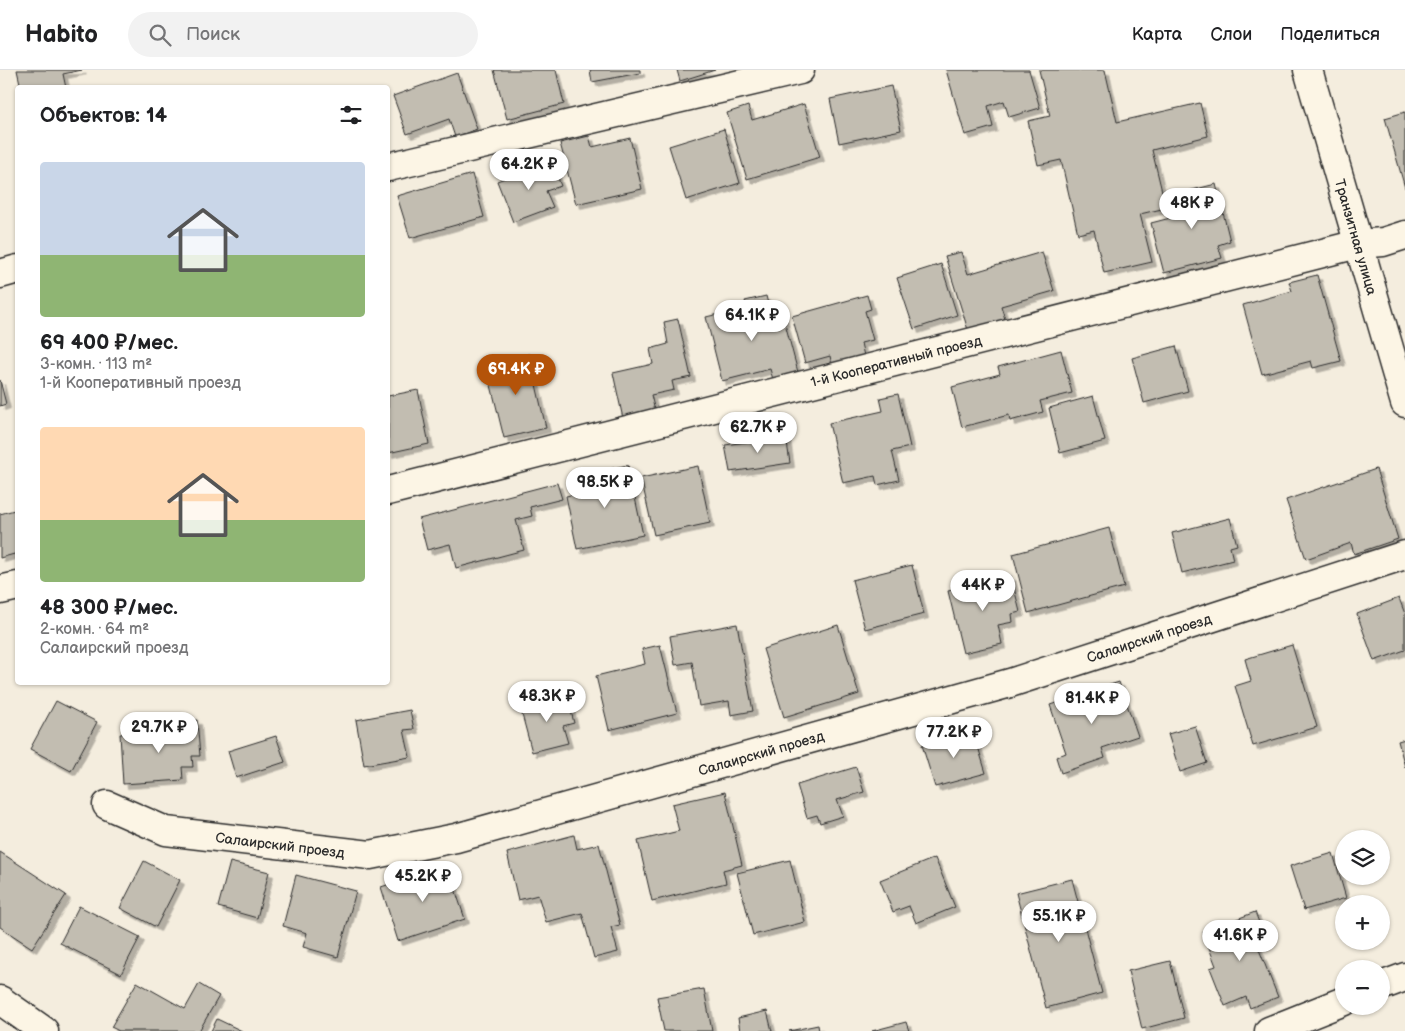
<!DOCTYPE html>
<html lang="ru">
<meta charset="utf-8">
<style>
:root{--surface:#fff;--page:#f2f2f2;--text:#202124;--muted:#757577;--line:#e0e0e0;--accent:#b45309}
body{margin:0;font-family:"Balsamiq Sans",sans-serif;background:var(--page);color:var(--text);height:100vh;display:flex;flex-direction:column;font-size:19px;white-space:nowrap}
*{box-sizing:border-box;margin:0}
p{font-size:16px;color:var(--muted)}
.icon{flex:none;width:28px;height:28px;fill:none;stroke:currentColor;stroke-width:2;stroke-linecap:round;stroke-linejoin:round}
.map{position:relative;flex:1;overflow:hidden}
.drawer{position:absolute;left:15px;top:15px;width:375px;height:600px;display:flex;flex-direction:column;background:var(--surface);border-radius:5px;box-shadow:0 1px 4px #0004}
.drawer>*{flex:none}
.controls{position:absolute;left:1335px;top:760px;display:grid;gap:10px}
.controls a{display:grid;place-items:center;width:55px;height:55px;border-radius:50%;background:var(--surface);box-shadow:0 1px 4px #0004;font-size:25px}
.price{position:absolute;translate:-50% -42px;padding:0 11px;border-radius:18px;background:#fff;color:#222;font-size:16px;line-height:32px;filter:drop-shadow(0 1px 2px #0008)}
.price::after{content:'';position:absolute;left:50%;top:30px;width:15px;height:11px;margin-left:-8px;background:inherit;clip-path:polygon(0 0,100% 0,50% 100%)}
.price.active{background:var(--accent);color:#fff}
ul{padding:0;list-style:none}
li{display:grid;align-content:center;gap:10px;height:265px;padding:0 25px}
li span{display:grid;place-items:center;height:155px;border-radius:5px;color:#555}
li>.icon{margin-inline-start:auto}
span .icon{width:90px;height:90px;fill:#fffc;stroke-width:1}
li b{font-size:21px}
h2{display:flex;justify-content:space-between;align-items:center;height:60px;padding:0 25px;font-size:21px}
header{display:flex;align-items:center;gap:30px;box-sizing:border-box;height:70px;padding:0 25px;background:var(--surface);border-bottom:1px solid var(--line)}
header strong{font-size:24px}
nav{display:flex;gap:28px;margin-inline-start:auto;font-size:18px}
.search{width:350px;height:45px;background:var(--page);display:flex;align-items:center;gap:12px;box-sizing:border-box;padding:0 18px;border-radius:28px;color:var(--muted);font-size:19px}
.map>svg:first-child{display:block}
.building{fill:#c2bdb1;stroke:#2b2b2b;filter:url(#shadow)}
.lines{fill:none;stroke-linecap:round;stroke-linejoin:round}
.minor-casing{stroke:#2b2b2b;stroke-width:31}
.minor{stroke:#fcf5e5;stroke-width:28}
.labels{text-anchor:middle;stroke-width:4;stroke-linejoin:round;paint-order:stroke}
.street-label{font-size:14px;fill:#2b2b2b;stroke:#fcf5e5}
</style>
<header>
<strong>Habito</strong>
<div class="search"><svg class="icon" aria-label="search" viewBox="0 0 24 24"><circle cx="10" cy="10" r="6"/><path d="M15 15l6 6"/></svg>Поиск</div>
<nav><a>Карта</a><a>Слои</a><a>Поделиться</a></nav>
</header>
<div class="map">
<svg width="1405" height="961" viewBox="0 0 1405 961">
<defs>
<filter id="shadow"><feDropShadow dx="4.5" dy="4.5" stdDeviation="0" flood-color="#0004"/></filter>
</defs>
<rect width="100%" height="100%" fill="#f4edde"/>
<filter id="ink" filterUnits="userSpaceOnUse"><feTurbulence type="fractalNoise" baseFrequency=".02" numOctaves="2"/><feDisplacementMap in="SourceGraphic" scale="10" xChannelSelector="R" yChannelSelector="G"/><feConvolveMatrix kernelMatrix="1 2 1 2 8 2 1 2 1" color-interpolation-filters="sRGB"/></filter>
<g filter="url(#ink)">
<g class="building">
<polygon points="17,0 82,0 63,4 66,18 21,18"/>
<polygon points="494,0 556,0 564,34 507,49"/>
<polygon points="590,0 640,0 640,3 592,12"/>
<polygon points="677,0 715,0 680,11"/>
<polygon points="946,0 1029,0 1040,38 1009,47 1004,31 988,36 993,57 965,65"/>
<polygon points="1039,0 1105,0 1117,52 1200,33 1208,66 1152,80 1166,138 1140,144 1152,192 1104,203 1094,160 1078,164 1061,90 1038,95 1028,51 1050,46"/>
<polygon points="457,3 477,59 455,67 449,49 407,64 393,26"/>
<polygon points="891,16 901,60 839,73 830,29"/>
<polygon points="804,34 820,87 747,109 727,43 748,36 752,50"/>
<polygon points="1405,42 1405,118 1385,48"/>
<polygon points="724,59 740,113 686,130 669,76"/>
<polygon points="589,66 592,77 630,68 642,119 576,134 560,73"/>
<polygon points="551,90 561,116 546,121 553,137 513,152 497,111"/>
<polygon points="472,104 484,147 410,168 397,126"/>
<polygon points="1216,114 1230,171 1218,175 1222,188 1164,203 1151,153 1178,146 1172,125"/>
<polygon points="961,182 968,204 1042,182 1054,221 1001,236 1005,249 968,260 945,186"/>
<polygon points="941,194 957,245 914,259 897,208"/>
<polygon points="1317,205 1341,291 1313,298 1311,291 1262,304 1243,235 1292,221 1289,212"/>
<polygon points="867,225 871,239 865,241 873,270 861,273 864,286 832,295 830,286 805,293 792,246"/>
<polygon points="766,226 771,245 782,242 799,306 774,313 770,299 722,311 706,247 747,237 745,231"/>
<polygon points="678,249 691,307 672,311 674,320 651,325 656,345 624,353 613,303 653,294 650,279 668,274 664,252"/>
<polygon points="1176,276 1188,321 1144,333 1132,288"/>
<polygon points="1061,280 1072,323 1040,331 1043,342 1010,351 1009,345 962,357 952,317 1000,304 998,297"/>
<polygon points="529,284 546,358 504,368 486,295"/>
<polygon points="0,310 6,334 0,336"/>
<polygon points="418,320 429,374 388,383 388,326"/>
<polygon points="898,324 910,377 892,381 899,410 877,415 875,406 843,413 829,353 883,341 880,328"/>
<polygon points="1093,326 1105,371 1060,383 1049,338"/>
<polygon points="786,366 790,393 730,402 725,375"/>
<polygon points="628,395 643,465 577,479 566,426 584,422 581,405"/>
<polygon points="698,396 710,453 654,465 641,408"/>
<polygon points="1376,399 1398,469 1354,484 1351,473 1306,489 1286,430"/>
<polygon points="557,413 562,429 530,437 532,446 516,450 524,480 456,498 450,474 427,480 419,449"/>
<polygon points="18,439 18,483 0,488 0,444"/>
<polygon points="1230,448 1237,475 1230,477 1233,490 1182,503 1172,463"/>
<polygon points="1109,458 1124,517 1028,543 1013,484"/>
<polygon points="912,495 924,544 865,559 852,510"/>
<polygon points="1011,506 1020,542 1012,544 1013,552 998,555 1002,574 963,583 948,521"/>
<polygon points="1399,528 1405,544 1405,580 1374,591 1357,544"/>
<polygon points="737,554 753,641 731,645 729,631 699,636 692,592 675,595 670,566"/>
<polygon points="838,555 859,624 784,647 763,579"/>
<polygon points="660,575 677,643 609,660 596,606 645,594 642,579"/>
<polygon points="1292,575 1317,657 1253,676 1235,616 1251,611 1245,589"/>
<polygon points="1119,612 1138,666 1102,678 1105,688 1061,703 1056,687 1066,683 1050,635"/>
<polygon points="567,625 574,653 563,656 568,673 532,682 520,637"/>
<polygon points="56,631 97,652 71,701 30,679"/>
<polygon points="410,640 414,659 404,660 410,687 364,695 356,650"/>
<polygon points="197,650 200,686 192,686 193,697 182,697 183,710 123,714 120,664 178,660 178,651"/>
<polygon points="1195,656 1207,693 1180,702 1168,664"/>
<polygon points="973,660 986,703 935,717 922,675"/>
<polygon points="276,666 285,692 236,708 228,681"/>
<polygon points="1405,669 1405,697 1398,671"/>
<polygon points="856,697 864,722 837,730 843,746 820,753 817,745 807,748 797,715"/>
<polygon points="725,722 742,795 723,800 726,813 652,831 638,771 679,761 672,734"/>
<polygon points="574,765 577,779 599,774 620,855 611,857 618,882 594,888 582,843 546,852 538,825 518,830 507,783"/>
<polygon points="0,782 66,825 32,878 0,857"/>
<polygon points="1333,783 1346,828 1304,840 1290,796"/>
<polygon points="935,788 955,837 916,853 909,836 893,842 880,810"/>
<polygon points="790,790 805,852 753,865 737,803"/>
<polygon points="144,791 180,810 156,857 120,838"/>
<polygon points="230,792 269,802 257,848 218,837"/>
<polygon points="447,795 465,849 398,871 381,817"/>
<polygon points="296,805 356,821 338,887 303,877 307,863 283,856"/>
<polygon points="1072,809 1102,923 1046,938 1016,823"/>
<polygon points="79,836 140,867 121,904 60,873"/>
<polygon points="1255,842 1263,863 1254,867 1278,927 1250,938 1246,927 1225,936 1210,898 1216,896 1203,862"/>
<polygon points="1170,891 1184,948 1142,959 1128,901"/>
<polygon points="137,912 185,939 199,914 219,926 199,961 119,961 111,957"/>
<polygon points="704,919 712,961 664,961 657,927"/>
<polygon points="767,941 772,961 740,961 738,948"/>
<polygon points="217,949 242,961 211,961"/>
<polygon points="906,952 909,961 872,961"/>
<polygon points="818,955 819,961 789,961"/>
</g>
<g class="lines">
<defs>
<g id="minor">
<polyline points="1308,0 1405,333"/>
<polyline points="388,97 800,0"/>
<polyline points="0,204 18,199"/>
<polyline points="388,421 1358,174 1383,172 1405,165"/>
<polyline points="0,520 18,516"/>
<polyline points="107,735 166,761 370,785 456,768 1010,613 1405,485"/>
<polyline points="1381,916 1405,907"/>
<polyline points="0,930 44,961"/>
<polyline points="1269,961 1344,931"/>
</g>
</defs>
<use href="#minor" class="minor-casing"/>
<use href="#minor" class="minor"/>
</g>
</g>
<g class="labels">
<g class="street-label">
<text transform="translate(1356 167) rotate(74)" y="5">Транзитная улица</text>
<text transform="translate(896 291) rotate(-14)" y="5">1-й Кооперативный проезд</text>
<text transform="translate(1149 568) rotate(-18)" y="5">Салаирский проезд</text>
<text transform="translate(761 683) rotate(-16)" y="5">Салаирский проезд</text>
<text transform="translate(280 775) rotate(7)" y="5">Салаирский проезд</text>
</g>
</g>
</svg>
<div class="controls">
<a><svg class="icon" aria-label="layers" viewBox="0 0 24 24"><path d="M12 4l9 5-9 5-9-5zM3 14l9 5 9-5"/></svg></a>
<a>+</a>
<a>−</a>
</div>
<b class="price" style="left:529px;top:121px">64.2K ₽</b>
<b class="price" style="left:1192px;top:160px">48K ₽</b>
<b class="price" style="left:752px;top:272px">64.1K ₽</b>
<b class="price active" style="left:516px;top:326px">69.4K ₽</b>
<b class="price" style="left:758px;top:384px">62.7K ₽</b>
<b class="price" style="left:605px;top:439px">98.5K ₽</b>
<b class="price" style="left:983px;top:542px">44K ₽</b>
<b class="price" style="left:547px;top:653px">48.3K ₽</b>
<b class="price" style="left:1092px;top:655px">81.4K ₽</b>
<b class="price" style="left:159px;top:684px">29.7K ₽</b>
<b class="price" style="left:954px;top:689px">77.2K ₽</b>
<b class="price" style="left:423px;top:833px">45.2K ₽</b>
<b class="price" style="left:1059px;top:873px">55.1K ₽</b>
<b class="price" style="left:1240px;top:892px">41.6K ₽</b>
<section class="drawer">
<h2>Объектов: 14<svg class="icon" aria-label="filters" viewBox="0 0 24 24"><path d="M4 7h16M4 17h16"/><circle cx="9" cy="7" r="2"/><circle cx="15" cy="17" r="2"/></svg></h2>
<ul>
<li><span style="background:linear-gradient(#c9d6e8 60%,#8fb573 0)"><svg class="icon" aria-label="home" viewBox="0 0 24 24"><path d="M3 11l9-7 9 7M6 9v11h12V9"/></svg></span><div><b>69 400 ₽/мес.</b><p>3-комн. · 113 m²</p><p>1-й Кооперативный проезд</p></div></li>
<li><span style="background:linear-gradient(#ffd9b3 60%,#8fb573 0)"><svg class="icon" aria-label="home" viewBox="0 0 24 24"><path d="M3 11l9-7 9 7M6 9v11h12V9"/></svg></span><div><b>48 300 ₽/мес.</b><p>2-комн. · 64 m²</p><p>Салаирский проезд</p></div></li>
</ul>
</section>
</div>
